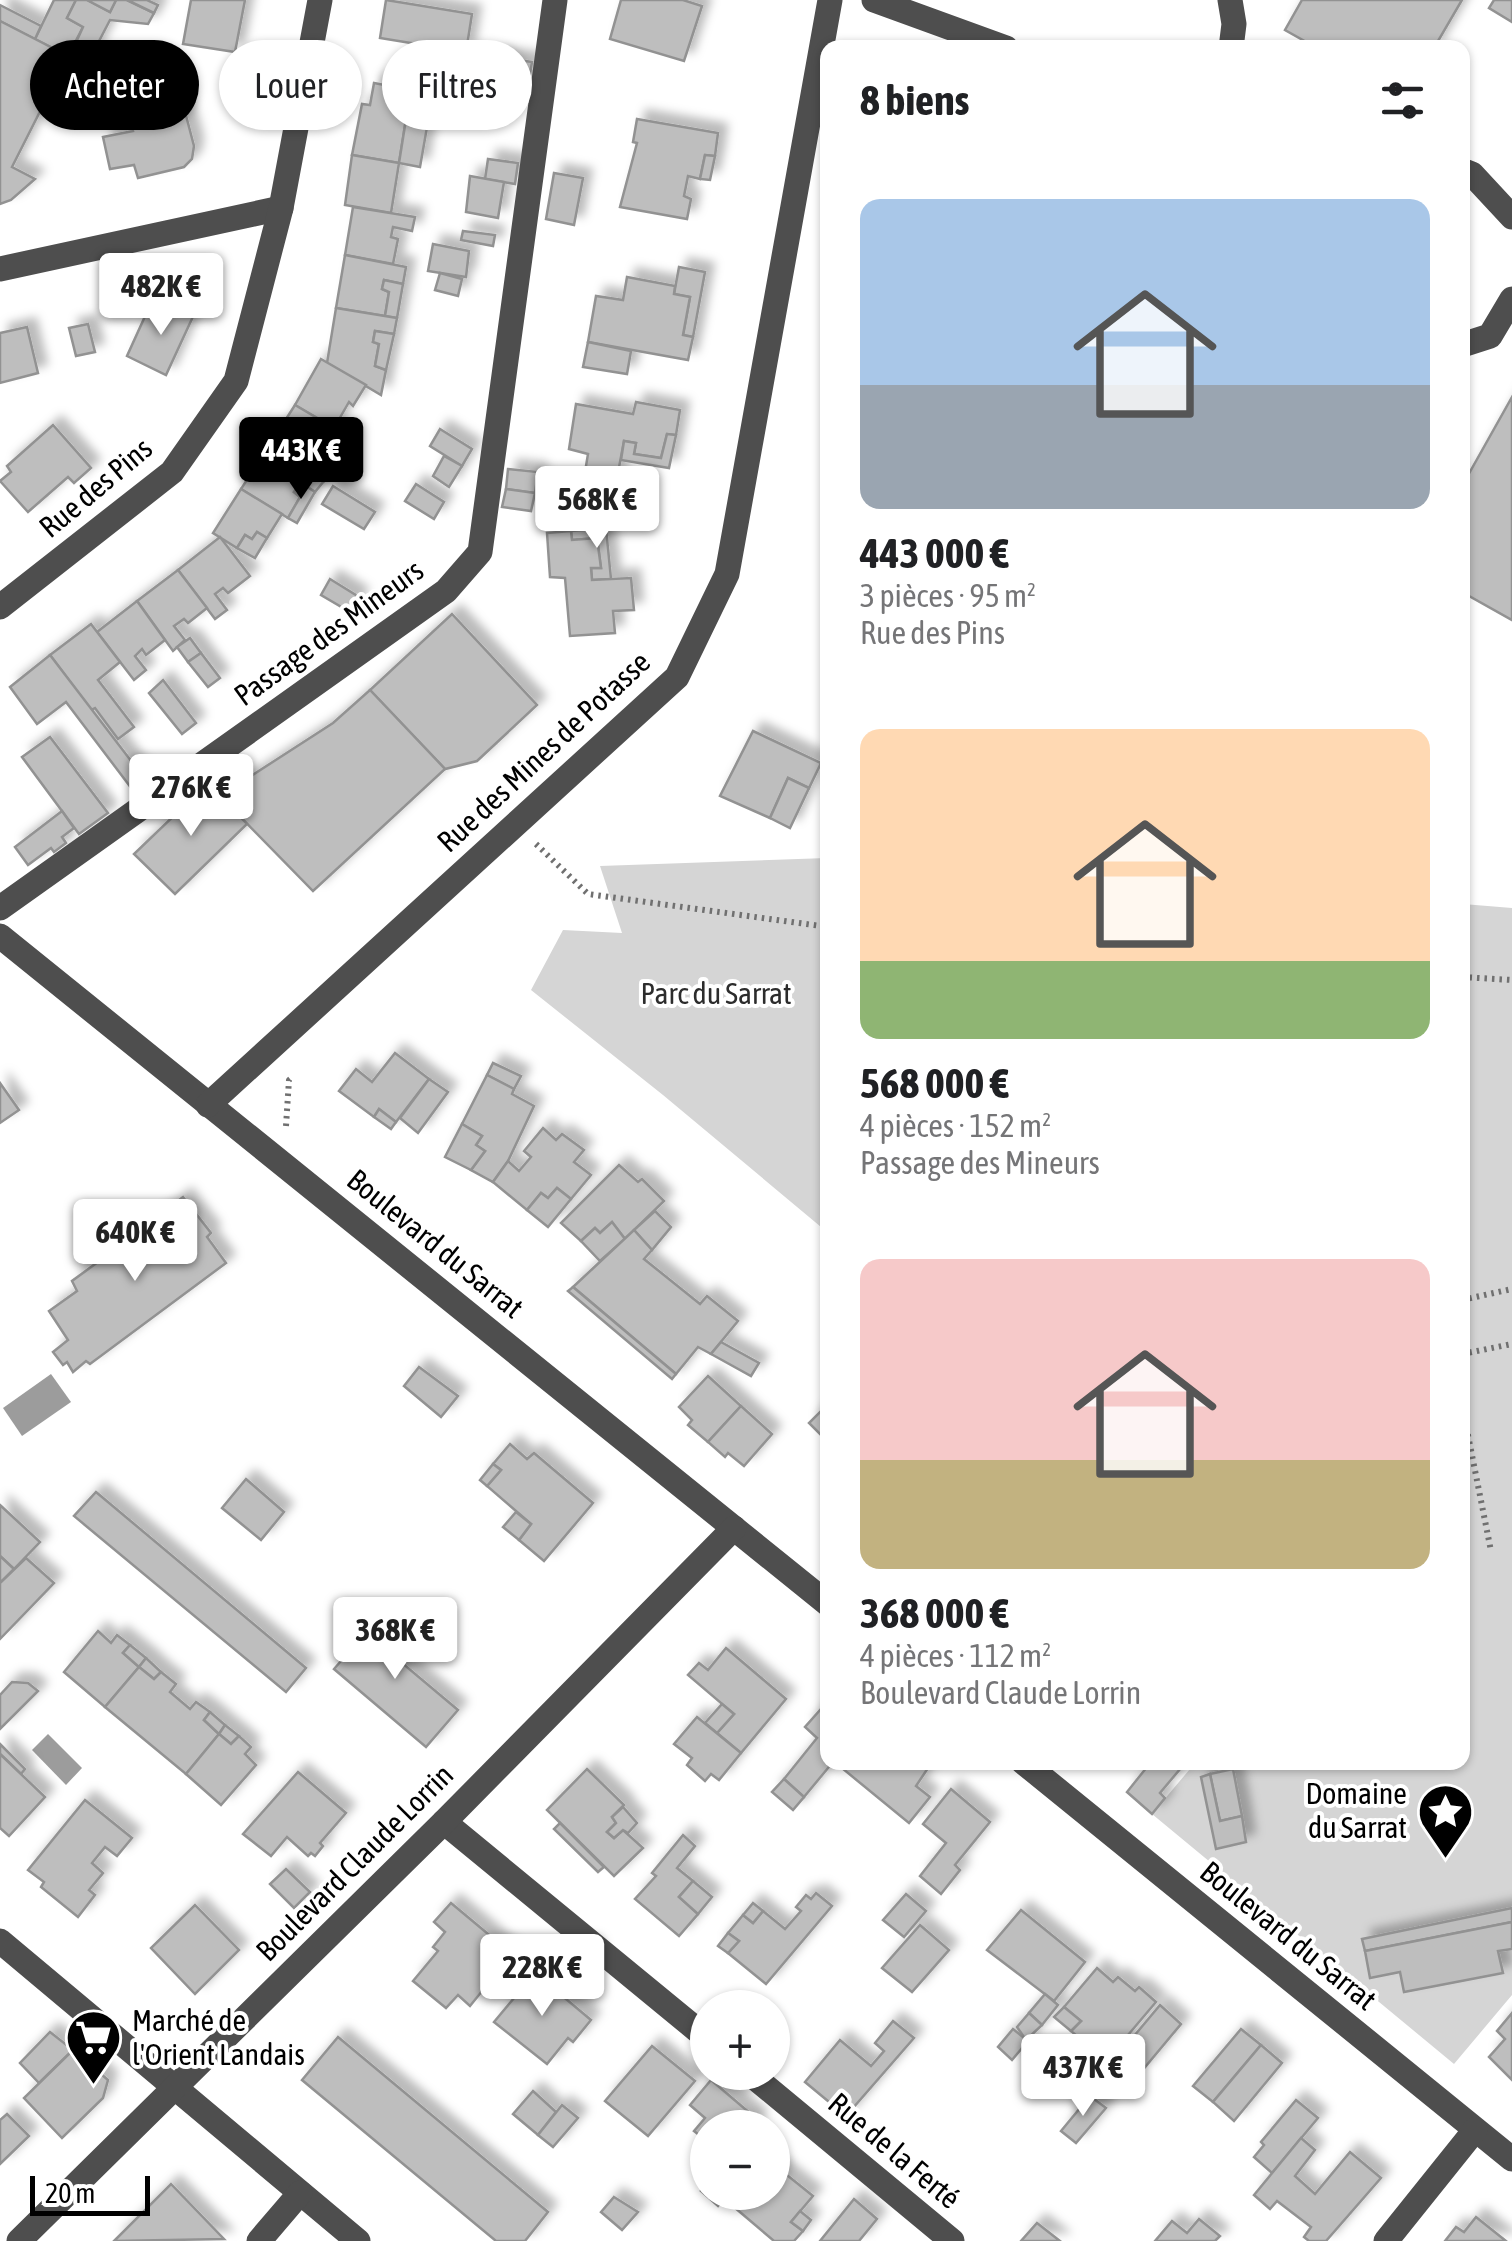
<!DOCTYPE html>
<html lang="fr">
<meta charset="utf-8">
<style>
:root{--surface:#fff;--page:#f2f2f2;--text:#202124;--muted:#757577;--accent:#000}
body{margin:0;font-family:"Asap Condensed",sans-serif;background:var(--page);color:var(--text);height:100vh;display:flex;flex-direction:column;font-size:38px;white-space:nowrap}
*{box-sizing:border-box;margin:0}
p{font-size:32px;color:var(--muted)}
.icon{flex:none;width:55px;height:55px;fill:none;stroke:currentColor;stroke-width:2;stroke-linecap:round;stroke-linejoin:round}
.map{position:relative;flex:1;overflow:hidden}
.drawer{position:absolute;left:820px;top:40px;width:650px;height:1730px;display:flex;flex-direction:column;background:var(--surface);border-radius:20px;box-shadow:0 2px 8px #0004}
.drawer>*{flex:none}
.guide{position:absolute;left:30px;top:40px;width:640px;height:90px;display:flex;gap:20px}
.fabs{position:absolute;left:690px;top:1990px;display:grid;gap:20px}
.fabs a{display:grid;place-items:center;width:100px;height:100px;border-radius:50%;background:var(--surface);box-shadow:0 2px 8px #0004;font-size:50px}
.scale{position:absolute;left:30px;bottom:25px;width:120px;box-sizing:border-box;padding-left:10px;border:5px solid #000;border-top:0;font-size:28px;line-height:35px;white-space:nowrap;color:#000;-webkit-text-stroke:8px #fff;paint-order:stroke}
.price{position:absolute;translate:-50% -85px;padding:0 22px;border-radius:10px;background:#fff;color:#222;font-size:32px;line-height:65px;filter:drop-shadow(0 2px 5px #0008)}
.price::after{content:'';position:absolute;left:50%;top:60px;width:30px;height:22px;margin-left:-15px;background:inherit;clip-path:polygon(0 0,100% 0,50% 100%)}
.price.current{background:var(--accent);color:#fff}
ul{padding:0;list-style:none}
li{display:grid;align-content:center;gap:20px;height:530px;padding:0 40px}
li span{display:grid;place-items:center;height:310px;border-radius:20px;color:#555}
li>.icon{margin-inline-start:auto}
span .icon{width:180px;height:180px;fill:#fffc;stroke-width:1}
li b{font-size:42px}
h2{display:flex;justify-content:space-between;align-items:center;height:120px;padding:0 40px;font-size:42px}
.chip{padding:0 35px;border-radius:45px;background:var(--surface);box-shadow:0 2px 8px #0004;font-size:35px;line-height:90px}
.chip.current{background:var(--accent);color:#fff}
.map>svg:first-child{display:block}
.green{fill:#d5d5d5}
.water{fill:#9c9c9c}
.building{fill:#bebebe;stroke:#929292;stroke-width:2.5;filter:url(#shadow)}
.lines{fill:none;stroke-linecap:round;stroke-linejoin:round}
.path{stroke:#707070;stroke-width:6;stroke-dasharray:2.5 5;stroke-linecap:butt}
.minor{stroke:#4e4e4e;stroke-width:25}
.labels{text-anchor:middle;stroke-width:8;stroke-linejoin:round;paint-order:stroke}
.street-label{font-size:30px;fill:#000;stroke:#fff}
.park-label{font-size:30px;fill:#2c2c2c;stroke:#fff}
.poi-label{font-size:30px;fill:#000;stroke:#fff;text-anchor:end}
</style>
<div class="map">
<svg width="1512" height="2241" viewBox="0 0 1512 2241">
<defs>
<filter id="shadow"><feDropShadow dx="9" dy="-9" stdDeviation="5" flood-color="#0004"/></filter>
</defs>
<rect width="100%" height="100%" fill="#fff"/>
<g class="green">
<polygon points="827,858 828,858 827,1232 663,1095 531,990 563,930 622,933 600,866"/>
<polygon points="1463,904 1512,908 1512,1995 1454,2064 1152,1814 1195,1763 1462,1762"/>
</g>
<g class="water">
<polygon points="51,1374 71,1402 22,1436 3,1408"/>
<polygon points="48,1734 82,1768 66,1785 32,1750"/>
</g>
<g class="building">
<polygon points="54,0 76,0 67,18 83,27 68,56 35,39"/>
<polygon points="76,0 87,0 110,12 116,0 127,0 154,13 148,24 110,20 85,68 68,60 83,27 67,18"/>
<polygon points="87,0 116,0 110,12"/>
<polygon points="127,0 147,0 158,5 154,13"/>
<polygon points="191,0 245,0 235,52 183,44"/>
<polygon points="386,0 472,14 466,52 380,38"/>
<polygon points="621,0 683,0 702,6 684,61 610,39"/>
<polygon points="1302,0 1462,0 1434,48 1317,48 1285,30"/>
<polygon points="1494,0 1512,0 1512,22 1489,8"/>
<polygon points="0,5 41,26 35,39 0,21"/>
<polygon points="0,21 68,56 12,167 35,179 11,200 0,204"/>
<polygon points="495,56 532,62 528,86 491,80"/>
<polygon points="120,71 126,97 90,106 84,80"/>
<polygon points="374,83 433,94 429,116 407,113 399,163 352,155 362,104 370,105"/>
<polygon points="178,85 194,146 192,159 184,167 138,178 134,165 110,169 103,137 133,131 125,98"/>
<polygon points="407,113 429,116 420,167 399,163"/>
<polygon points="637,119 718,133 715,156 705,155 700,179 688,176 684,196 691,199 687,219 620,207 637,143 633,142"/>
<polygon points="352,155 399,163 391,213 345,205"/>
<polygon points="705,155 715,156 710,180 700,179"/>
<polygon points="488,159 518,163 515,184 485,179"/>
<polygon points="554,173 583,178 574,225 546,219"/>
<polygon points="470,176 504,182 498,218 466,212"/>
<polygon points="353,207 415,217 412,231 393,227 391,237 398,239 393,264 345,255"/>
<polygon points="463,231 495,235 493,246 461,240"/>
<polygon points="433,244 469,251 466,277 428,271"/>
<polygon points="345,255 406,267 403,284 384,280 382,289 389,292 385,316 336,308"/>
<polygon points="679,267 705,272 693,337 683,335 690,297 674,294"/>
<polygon points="440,273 462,279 458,296 435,290"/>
<polygon points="627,277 675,286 674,294 690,297 683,335 693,337 688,360 588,342 596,296 623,300"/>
<polygon points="384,280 403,284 397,318 385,316 389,292 382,289"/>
<polygon points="174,300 196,310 166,375 127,356 147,312 165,320"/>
<polygon points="336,308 397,318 394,334 375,331 373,342 379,344 375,366 386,370 381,395 327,363"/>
<polygon points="88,324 95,352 76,356 69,328"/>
<polygon points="27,327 38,373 0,383 0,333"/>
<polygon points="375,331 394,334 386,370 375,366 379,344 373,342"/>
<polygon points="588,342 631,351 627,374 583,367"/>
<polygon points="321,359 366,385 353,406 349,402 334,428 295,405"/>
<polygon points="1512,397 1512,620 1462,592 1462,486"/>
<polygon points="636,402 680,410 676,435 667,434 661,458 634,454 636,443 624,441 617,478 585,472 588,454 569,449 576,404 633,414"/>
<polygon points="295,405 334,428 316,459 330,468 324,481 268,447"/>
<polygon points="53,425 91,468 74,483 68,477 28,512 0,481 11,472 7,466"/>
<polygon points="440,429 472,449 462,466 430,446"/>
<polygon points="667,434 676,435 669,468 621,460 624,441 636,443 634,454 661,458"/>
<polygon points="268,447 324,481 315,492 301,483 294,492 300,497 288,518 241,489"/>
<polygon points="444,456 462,466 449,487 433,476"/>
<polygon points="508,469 538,472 535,493 506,489"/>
<polygon points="301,483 315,492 297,523 288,518 300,497 294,492"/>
<polygon points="416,484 444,502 434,519 405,501"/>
<polygon points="333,486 375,512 364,529 322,504"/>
<polygon points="241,489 282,514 267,538 257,532 252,539 245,535 237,548 213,533"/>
<polygon points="506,489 535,493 531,511 502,507"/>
<polygon points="606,528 611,579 592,580 591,568 601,568 597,538 572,540 571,531"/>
<polygon points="571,531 572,540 597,538 601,568 591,568 592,580 631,578 634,610 613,611 615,633 570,636 565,578 550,577 547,533"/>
<polygon points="257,532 267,538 255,558 237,548 245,535 252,539"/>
<polygon points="220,537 250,576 228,593 223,588 215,594 227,610 215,619 178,570"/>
<polygon points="178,570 207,608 188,623 184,619 174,626 185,640 173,651 137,601"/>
<polygon points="330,579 359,597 350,612 321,595"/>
<polygon points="137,601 165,640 146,655 142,649 135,656 146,670 134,680 97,632"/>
<polygon points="452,614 537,705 477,761 445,769 370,690"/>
<polygon points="91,624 120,662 98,680 134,727 118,739 95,708 91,710 50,655"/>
<polygon points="190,638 201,653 188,662 177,647"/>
<polygon points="201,653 220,678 208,687 188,662"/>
<polygon points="50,655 148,783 135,793 66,702 37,724 10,687"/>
<polygon points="163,680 196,723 182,734 149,693"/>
<polygon points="370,690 445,769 313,891 220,796 333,723"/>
<polygon points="753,731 821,763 809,788 788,778 770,818 720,796"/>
<polygon points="50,737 108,813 79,834 22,757"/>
<polygon points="788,778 809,788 790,828 770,818"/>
<polygon points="208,783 247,824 175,894 134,854"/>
<polygon points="62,811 74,828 62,837 66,843 54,852 51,848 28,865 15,847"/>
<polygon points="395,1053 429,1079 396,1122 379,1109 374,1117 339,1091 356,1069 372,1082"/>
<polygon points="493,1063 521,1076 514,1089 487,1075"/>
<polygon points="487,1075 514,1089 512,1094 534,1106 508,1161 493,1182 471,1170 485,1151 476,1145 482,1136 462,1124"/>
<polygon points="429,1079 448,1092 418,1133 400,1118"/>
<polygon points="0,1083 19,1110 0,1123"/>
<polygon points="379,1109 396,1122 391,1129 374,1117"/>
<polygon points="462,1124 482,1136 476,1145 485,1151 471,1170 445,1157"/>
<polygon points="543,1128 556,1140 562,1134 584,1150 574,1162 591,1175 571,1199 557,1188 548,1198 541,1193 527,1210 493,1182 508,1161 519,1171 531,1157 524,1151"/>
<polygon points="619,1165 638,1182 642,1179 664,1201 625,1239 612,1222 600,1233 595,1228 581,1241 561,1223"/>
<polygon points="557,1188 571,1199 548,1227 527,1210 541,1193 548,1198"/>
<polygon points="183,1197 211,1233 207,1237 226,1263 90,1364 86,1361 73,1372 67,1362 63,1365 53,1352 68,1340 49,1311 77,1291 72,1281 113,1251 116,1254 138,1239 134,1234"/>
<polygon points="655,1211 671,1227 652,1250 634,1230"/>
<polygon points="612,1222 625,1239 600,1261 581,1241 595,1228 600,1233"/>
<polygon points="634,1230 652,1250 644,1259 700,1304 707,1296 738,1321 711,1354 698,1347 676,1374 573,1287"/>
<polygon points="573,1287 676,1374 672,1379 568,1291"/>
<polygon points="721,1342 759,1363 751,1376 711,1354"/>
<polygon points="419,1367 458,1396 441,1417 404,1386"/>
<polygon points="708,1376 741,1406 708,1442 688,1425 692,1420 679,1407"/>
<polygon points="828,1404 828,1442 809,1423"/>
<polygon points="741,1406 772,1434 744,1466 728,1453 725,1457 708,1442"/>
<polygon points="510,1444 527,1459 534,1453 593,1503 544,1561 519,1540 531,1524 487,1486 501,1470 493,1464"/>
<polygon points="493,1464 501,1470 487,1486 480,1480"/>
<polygon points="246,1479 284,1512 261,1540 222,1508"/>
<polygon points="96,1492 306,1668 286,1692 74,1516"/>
<polygon points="0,1505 40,1542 14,1569 0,1556"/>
<polygon points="516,1512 531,1524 519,1540 503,1527"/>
<polygon points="0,1556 14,1569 0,1583"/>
<polygon points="26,1558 54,1583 0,1639 0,1583"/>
<polygon points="380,1616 416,1648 402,1663 458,1710 426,1747 334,1669"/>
<polygon points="98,1631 111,1643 117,1635 130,1645 123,1653 139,1667 105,1707 64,1672"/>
<polygon points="130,1645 146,1658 139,1667 123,1653"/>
<polygon points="726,1648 786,1699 741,1753 717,1733 734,1714 688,1675 699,1663 708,1670"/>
<polygon points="146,1658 161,1672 154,1679 139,1667"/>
<polygon points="139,1667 154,1679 161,1672 176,1684 170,1692 190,1709 196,1702 210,1712 204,1720 219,1734 186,1774 105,1707"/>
<polygon points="12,1682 28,1683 38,1691 0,1729 0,1695"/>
<polygon points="828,1701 828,1762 833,1762 804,1797 784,1779 817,1738 805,1727"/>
<polygon points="722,1704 734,1714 717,1733 705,1723"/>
<polygon points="210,1712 225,1725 219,1734 204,1720"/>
<polygon points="697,1717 741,1753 719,1780 711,1774 705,1781 687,1765 692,1758 674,1744"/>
<polygon points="225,1725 239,1736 231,1744 219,1734"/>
<polygon points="219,1734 231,1744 239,1736 251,1747 245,1754 256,1765 221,1805 186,1774"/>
<polygon points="0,1744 25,1769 21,1774 0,1754"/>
<polygon points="0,1754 45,1797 9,1836 0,1828"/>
<polygon points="932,1762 916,1786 930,1797 909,1823 837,1764"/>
<polygon points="1151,1762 1186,1762 1160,1793 1165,1798 1152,1814 1127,1792"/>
<polygon points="587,1769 624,1805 612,1817 616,1823 607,1832 614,1838 623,1830 643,1848 614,1876 547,1810"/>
<polygon points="1233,1769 1242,1816 1220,1821 1210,1774"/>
<polygon points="298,1772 346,1813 320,1843 323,1846 315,1856 311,1853 308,1856 287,1837 271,1856 243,1834"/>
<polygon points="1210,1774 1220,1821 1242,1816 1246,1842 1216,1849 1201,1777"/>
<polygon points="784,1779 804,1797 793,1810 772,1792"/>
<polygon points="951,1789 990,1822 955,1865 960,1870 941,1894 920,1876 946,1843 923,1824"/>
<polygon points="85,1800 132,1838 117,1856 105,1847 92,1863 103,1873 89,1890 95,1895 78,1917 41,1887 44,1882 28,1870"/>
<polygon points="623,1807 637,1823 628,1833 623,1830 614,1838 607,1832 616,1823 612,1817"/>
<polygon points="560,1823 604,1867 598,1872 554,1829"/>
<polygon points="683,1835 695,1846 677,1868 693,1881 679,1897 698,1914 679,1936 635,1899 656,1876 652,1873"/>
<polygon points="286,1869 310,1892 294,1908 270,1884"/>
<polygon points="693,1881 712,1897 698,1914 679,1897"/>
<polygon points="816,1893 832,1906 766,1984 728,1953 739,1941 728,1933 743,1915 753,1923 763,1911 785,1929 801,1911 796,1907 806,1895 811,1899"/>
<polygon points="906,1894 926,1911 904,1937 883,1920"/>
<polygon points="451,1903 512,1954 470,2006 458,1995 446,2008 413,1981 438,1951 433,1947 445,1932 434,1922"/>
<polygon points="753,1903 763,1911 753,1923 743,1915"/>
<polygon points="195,1905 239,1950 195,1994 151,1948"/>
<polygon points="1512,1908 1512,1922 1365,1951 1362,1939"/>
<polygon points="1021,1910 1085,1962 1054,2001 987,1950"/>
<polygon points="1512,1922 1512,1949 1498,1951 1503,1973 1404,1992 1400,1972 1370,1978 1365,1951"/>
<polygon points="920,1925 949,1950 912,1992 882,1968"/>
<polygon points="728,1933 739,1941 728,1953 718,1946"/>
<polygon points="1097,1968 1113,1982 1118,1977 1135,1991 1139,1987 1156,2002 1106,2061 1071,2031 1081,2021 1064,2007"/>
<polygon points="535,1973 591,2020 573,2042 568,2038 547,2064 494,2022"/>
<polygon points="1045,1994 1058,2005 1042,2025 1029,2013"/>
<polygon points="1160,2005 1181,2024 1141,2072 1126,2059 1114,2073 1108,2067"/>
<polygon points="1064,2007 1081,2021 1071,2031 1054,2017"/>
<polygon points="1029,2013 1042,2025 1026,2040 1017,2027"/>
<polygon points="1512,2013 1512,2080 1489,2057 1505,2039 1497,2031"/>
<polygon points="893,2021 914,2038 846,2116 805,2082 840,2040 871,2066 884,2051 875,2043"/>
<polygon points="1013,2029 1028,2041 1012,2060 998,2047"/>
<polygon points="1241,2029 1261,2045 1213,2102 1193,2086"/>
<polygon points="50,2032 73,2050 39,2083 20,2063"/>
<polygon points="338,2037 548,2212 525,2241 496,2241 302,2080"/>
<polygon points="1261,2045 1282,2063 1234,2121 1213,2102"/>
<polygon points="652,2046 695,2081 648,2136 605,2101"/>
<polygon points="73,2050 108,2080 103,2098 62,2138 24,2098"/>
<polygon points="711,2080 758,2120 751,2128 708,2128 708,2142 694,2131 705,2118 690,2105"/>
<polygon points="533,2091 556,2112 538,2135 513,2114"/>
<polygon points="1090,2096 1106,2108 1076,2143 1061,2131"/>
<polygon points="1296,2100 1318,2118 1272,2173 1254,2157 1264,2145 1261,2142"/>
<polygon points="562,2105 578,2118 553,2147 538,2135"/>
<polygon points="7,2114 29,2136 0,2164 0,2120"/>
<polygon points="1301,2138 1315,2150 1295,2176 1315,2194 1350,2152 1381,2178 1326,2241 1309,2241 1304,2237 1311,2227 1277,2201 1270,2209 1254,2195"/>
<polygon points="772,2163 813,2196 791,2222 803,2231 794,2241 774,2241 734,2207 745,2192 772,2192"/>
<polygon points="171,2184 224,2239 114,2241"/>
<polygon points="708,2184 708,2192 729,2192 718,2206 701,2191"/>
<polygon points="614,2197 638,2212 622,2230 601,2212"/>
<polygon points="854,2199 877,2219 859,2241 820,2241"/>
<polygon points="800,2211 811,2220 803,2231 791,2222"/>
<polygon points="1476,2217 1506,2241 1445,2241 1456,2227 1464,2232"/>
<polygon points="1199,2219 1220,2236 1215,2241 1155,2241 1172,2221 1187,2233"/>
<polygon points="1037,2223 1060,2241 1021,2241"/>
</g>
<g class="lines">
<g class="path">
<polyline points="536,844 588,894 828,927"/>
<polyline points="1462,977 1512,980"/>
<polyline points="286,1126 289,1080 294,1076"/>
<polyline points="1462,1300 1512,1289"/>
<polyline points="1462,1354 1512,1344"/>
<polyline points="1462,1405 1491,1551"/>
</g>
<g class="minor">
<polyline points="874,0 1006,48"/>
<polyline points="1230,0 1234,24 1231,48"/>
<polyline points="1462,170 1472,174 1512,217"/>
<polyline points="0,269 281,208"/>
<polyline points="1462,345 1490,336 1512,299"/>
<polyline points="0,607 172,472 236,381 281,208 320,0"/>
<polyline points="0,908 446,591 480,552 555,0"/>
<polyline points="0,936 828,1604"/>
<polyline points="208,1105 677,677 727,574 830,0"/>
<polyline points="1023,1762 1512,2159"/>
<polyline points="444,1822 708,2039"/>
<polyline points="0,1941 358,2241"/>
<polyline points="748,2072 952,2241"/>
<polyline points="19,2241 444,1822 734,1528"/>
<polyline points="259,2241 300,2193"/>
<polyline points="1386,2241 1475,2130"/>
</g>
</g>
<defs>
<symbol id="sight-pin" viewBox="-11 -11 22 30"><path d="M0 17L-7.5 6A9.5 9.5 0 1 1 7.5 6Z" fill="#000" stroke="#fff"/><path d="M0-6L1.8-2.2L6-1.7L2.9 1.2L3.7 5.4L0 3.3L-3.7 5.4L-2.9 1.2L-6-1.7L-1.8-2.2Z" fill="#fff"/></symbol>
<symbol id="supermarket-pin" viewBox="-11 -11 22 30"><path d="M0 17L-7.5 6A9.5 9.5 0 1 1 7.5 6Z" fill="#000" stroke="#fff"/><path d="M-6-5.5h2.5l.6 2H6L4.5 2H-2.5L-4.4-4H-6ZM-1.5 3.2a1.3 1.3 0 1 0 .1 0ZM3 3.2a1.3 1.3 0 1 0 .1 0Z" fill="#fff"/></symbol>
</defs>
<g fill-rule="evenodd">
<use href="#sight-pin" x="1414" y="1780" width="63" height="86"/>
<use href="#supermarket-pin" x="62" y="2006" width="63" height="86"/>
</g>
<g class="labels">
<g class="street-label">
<text transform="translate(96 488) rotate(-40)" y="10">Rue des Pins</text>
<text transform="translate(329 633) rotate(-36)" y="10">Passage des Mineurs</text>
<text transform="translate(544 752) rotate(-43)" y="10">Rue des Mines de Potasse</text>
<text transform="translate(435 1244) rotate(39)" y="10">Boulevard du Sarrat</text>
<text transform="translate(355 1863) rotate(-45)" y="10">Boulevard Claude Lorrin</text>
<text transform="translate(1288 1936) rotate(39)" y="10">Boulevard du Sarrat</text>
<text transform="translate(894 2151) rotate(40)" y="10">Rue de la Ferté</text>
</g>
<g class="park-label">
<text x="716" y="1004">Parc du Sarrat</text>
</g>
<g class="poi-label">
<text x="1407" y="1804">Domaine<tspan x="1407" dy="34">du Sarrat</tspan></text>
<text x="132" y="2031" text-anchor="start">Marché de<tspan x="132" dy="34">l'Orient Landais</tspan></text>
</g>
</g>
</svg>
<div class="fabs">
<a>+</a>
<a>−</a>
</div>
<div class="scale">20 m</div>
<b class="price" style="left:161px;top:338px">482K €</b>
<b class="price current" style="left:301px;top:502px">443K €</b>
<b class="price" style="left:597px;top:551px">568K €</b>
<b class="price" style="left:191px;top:839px">276K €</b>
<b class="price" style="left:135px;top:1284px">640K €</b>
<b class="price" style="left:395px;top:1682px">368K €</b>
<b class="price" style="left:542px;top:2019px">228K €</b>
<b class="price" style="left:1083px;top:2119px">437K €</b>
<div class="guide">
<a class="chip current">Acheter</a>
<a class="chip">Louer</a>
<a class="chip">Filtres</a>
</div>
<section class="drawer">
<h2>8 biens<svg class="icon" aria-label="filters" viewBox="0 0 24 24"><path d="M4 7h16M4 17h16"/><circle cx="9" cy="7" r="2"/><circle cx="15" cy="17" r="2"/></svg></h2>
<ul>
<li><span style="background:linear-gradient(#a9c7e8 60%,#9aa5b1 0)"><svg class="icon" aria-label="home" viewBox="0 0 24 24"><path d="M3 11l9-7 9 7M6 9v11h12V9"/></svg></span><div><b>443 000 €</b><p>3 pièces · 95 m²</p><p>Rue des Pins</p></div></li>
<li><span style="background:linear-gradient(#ffd9b3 75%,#8fb573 0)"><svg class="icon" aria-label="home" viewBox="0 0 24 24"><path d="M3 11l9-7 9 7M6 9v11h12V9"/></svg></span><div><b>568 000 €</b><p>4 pièces · 152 m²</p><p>Passage des Mineurs</p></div></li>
<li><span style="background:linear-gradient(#f6c9c9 65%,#c2b280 0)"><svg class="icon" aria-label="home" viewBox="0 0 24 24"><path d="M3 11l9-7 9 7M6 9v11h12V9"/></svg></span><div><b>368 000 €</b><p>4 pièces · 112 m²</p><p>Boulevard Claude Lorrin</p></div></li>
</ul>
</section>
</div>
